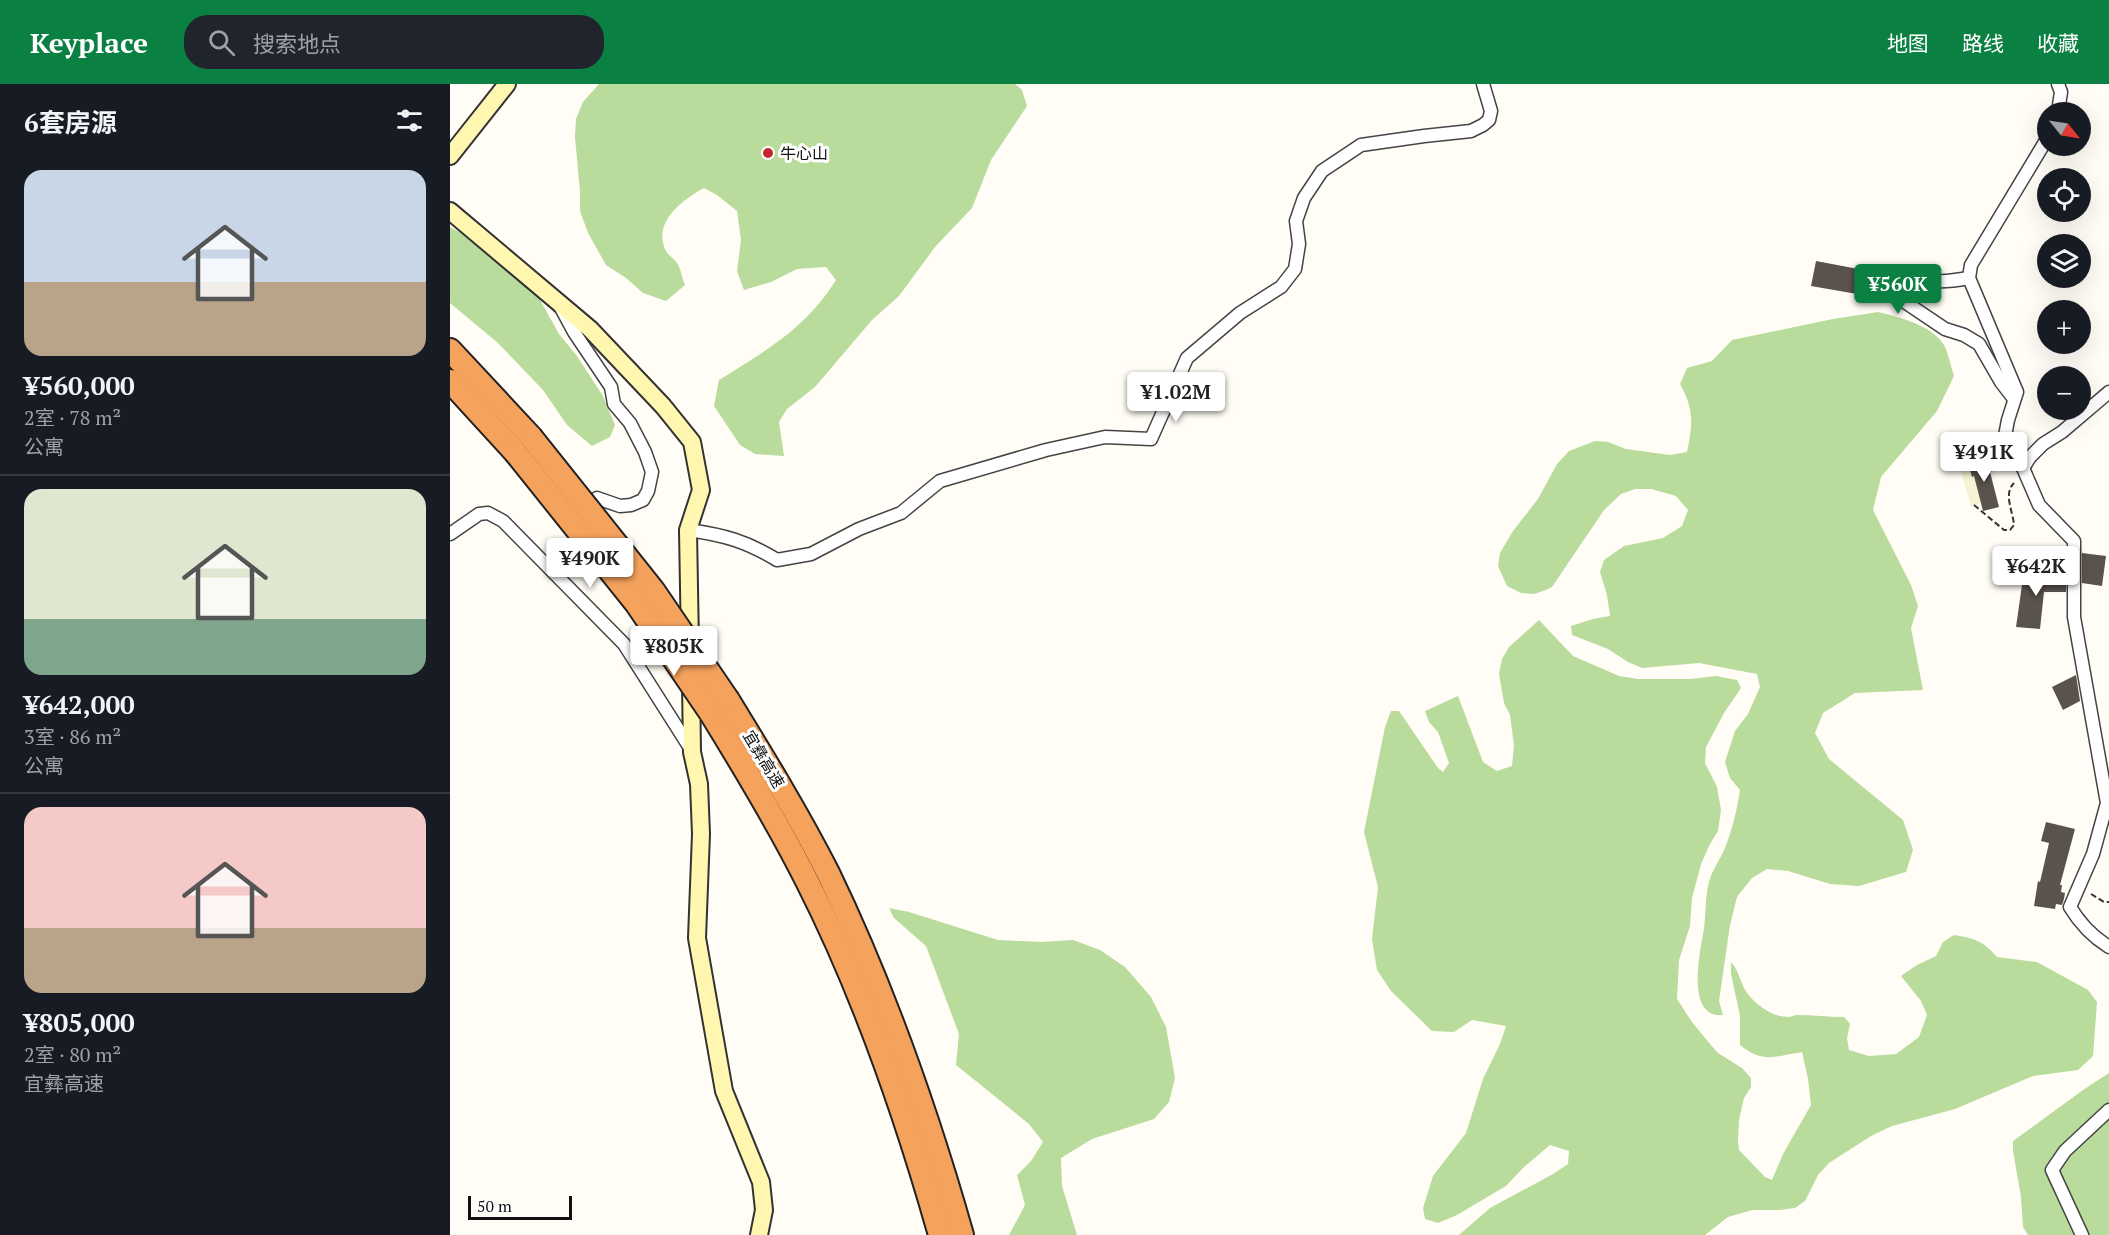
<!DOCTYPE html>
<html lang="zh">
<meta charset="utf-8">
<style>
:root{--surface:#171b24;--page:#20242c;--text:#f1f3f6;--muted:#9ea1a6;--line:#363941;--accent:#0b8043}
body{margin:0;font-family:"PT Serif","Noto Sans SC",serif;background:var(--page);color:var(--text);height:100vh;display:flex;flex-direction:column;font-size:22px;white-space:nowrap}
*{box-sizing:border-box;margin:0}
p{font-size:20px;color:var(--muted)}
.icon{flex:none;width:33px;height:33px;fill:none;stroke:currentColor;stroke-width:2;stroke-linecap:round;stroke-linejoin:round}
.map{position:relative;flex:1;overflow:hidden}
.sheet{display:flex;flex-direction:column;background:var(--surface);width:450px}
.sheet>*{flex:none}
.needle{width:39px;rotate:120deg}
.buttons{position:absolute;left:1587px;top:18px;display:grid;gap:12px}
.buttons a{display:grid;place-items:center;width:54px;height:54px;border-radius:50%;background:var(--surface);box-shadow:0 6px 24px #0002;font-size:30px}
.scale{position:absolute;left:18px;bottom:15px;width:104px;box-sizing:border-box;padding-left:6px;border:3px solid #111;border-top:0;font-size:16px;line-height:21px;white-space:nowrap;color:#111;-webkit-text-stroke:4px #fff;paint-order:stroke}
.price{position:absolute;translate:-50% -51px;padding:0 14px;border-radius:6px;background:#fff;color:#222;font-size:20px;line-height:39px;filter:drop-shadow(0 2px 3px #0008)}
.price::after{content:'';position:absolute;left:50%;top:36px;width:18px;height:14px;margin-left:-9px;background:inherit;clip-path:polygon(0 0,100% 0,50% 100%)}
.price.on{background:var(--accent);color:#fff}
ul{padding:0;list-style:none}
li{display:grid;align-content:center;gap:12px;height:318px;padding:0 24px}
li+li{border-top:2px solid var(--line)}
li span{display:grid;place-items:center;height:186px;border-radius:18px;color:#555}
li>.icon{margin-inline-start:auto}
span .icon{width:108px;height:108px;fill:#fffc;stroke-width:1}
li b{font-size:26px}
h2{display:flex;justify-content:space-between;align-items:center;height:72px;padding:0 24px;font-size:26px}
header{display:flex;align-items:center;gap:36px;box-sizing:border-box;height:84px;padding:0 30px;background:var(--accent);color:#fff}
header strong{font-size:28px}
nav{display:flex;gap:33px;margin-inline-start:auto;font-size:21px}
.search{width:420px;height:54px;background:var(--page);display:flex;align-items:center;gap:15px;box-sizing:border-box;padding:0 21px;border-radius:24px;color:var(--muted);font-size:22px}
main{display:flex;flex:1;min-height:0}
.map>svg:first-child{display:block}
.farmland{fill:#f6f3d4}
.forest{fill:#b9dc9c}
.building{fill:#5a524d}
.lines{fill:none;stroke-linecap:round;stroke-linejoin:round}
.street-casing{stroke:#444;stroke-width:15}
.secondary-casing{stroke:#333;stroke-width:20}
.highway-casing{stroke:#222;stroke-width:26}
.path{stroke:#333;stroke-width:2;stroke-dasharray:6 3;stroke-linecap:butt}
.street{stroke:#fff;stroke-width:12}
.secondary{stroke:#fff6b0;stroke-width:16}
.highway{stroke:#f5a25d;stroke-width:22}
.highway-bridge-casing{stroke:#222;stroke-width:26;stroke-linecap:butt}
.highway-bridge{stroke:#f5a25d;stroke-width:22}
.poi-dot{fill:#c4262e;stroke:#fff;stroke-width:2}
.labels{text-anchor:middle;stroke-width:6;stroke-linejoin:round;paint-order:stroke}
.poi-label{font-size:16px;fill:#111;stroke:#fff;text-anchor:start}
.street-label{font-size:16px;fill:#111;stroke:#fff}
</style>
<header>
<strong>Keyplace</strong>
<div class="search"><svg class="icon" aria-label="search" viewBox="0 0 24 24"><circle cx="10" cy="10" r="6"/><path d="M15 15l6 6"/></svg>搜索地点</div>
<nav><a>地图</a><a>路线</a><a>收藏</a></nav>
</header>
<main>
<section class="sheet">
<h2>6套房源<svg class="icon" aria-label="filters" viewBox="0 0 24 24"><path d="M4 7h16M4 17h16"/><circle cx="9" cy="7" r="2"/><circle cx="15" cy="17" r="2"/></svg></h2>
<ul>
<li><span style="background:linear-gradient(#c9d6e8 60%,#b9a48a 0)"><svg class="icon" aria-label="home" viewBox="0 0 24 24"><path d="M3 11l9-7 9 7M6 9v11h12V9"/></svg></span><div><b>¥560,000</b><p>2室 · 78 m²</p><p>公寓</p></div></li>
<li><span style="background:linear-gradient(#dfe7d0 70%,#7fa58c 0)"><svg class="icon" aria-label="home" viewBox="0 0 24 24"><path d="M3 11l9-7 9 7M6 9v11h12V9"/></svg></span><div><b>¥642,000</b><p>3室 · 86 m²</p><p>公寓</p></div></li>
<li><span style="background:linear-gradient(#f6c9c9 65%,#b9a48a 0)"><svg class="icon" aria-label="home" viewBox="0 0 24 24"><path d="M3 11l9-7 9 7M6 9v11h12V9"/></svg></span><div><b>¥805,000</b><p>2室 · 80 m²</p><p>宜彝高速</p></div></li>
</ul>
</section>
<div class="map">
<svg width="1659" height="1151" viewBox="0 0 1659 1151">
<rect width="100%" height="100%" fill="#fffdf5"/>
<polygon class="farmland" points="1518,379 1522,393 1524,392 1531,419 1521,422 1509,381"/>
<g class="forest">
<path d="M149 0H565L572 6 577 22 541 76 522 124 485 163 449 212 422 236 365 303 337 325 329 338 334 372 305 370 290 361 264 322 269 296C317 266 355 245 386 196L376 183 347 185 321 198 294 206 287 187 291 156 287 127 267 111 254 104C234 115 203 137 215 165 217 171 224 174 227 179 231 185 232 194 235 201L216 217 193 209 176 194 156 181 138 149 130 127V108L125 53 126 35 133 18Z"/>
<polygon points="0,143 17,152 75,200 90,216 109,250 127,272 153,312 165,341 160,353 142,362 117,341 93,306 48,259 0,219"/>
<path d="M1428 228C1449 233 1485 242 1495 263 1499 272 1501 283 1504 292L1487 327 1431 393 1423 426 1461 501 1468 522 1461 544 1473 606 1405 609 1373 629 1365 649 1379 675 1453 736 1463 766 1456 788 1409 802 1380 800 1338 787 1317 785 1302 794 1287 813 1280 841 1269 917 1273 931C1234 935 1251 864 1254 844 1256 829 1255 813 1259 798 1262 786 1270 776 1275 764 1282 746 1287 726 1290 706L1280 694 1275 678 1285 647 1298 630 1310 603 1307 590 1249 579 1192 584 1178 578 1158 565 1122 551 1121 542 1143 535 1160 532 1157 511 1150 488 1154 476 1174 462 1213 454 1232 442 1238 426 1226 412 1201 405H1185L1171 410 1154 426 1102 503 1096 506 1084 510 1071 509 1057 502 1048 482 1050 469 1063 447 1088 415 1107 380 1119 367 1145 357 1158 358 1176 365 1220 371 1237 368C1243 340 1244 325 1230 300L1237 284 1262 277 1282 256 1383 235Z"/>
<path d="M1089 536 1123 572 1169 592 1188 595H1240L1266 592 1287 596 1291 604 1274 629 1256 663 1255 679 1267 703 1271 726 1268 747 1260 760 1251 780 1242 814 1240 842 1229 876 1227 915 1242 938 1260 960 1268 969 1292 984 1301 994V1003L1294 1014 1289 1036 1288 1057 1289 1066 1315 1093 1322 1096 1333 1070 1361 1021 1358 995 1352 968C1326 972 1313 980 1290 961V932L1281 890V878C1290 888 1290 900 1298 910 1307 922 1323 933 1338 933 1341 933 1344 931 1347 931 1363 931 1379 933 1394 933L1400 940 1397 954 1399 966 1419 972 1446 970 1469 953 1477 931 1471 917 1451 892 1467 881 1486 872 1493 858 1504 851C1524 854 1533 857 1547 873L1587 878 1638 906 1647 918 1643 972 1628 986 1583 992 1505 1025 1442 1042 1421 1052 1379 1079 1368 1091 1355 1117 1345 1124 1330 1126H1302L1278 1133 1255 1151H1009L1040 1124 1103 1090 1118 1080 1119 1067 1100 1061 1074 1083 1056 1102 1007 1131 988 1139 975 1135 973 1124 983 1092 1016 1049 1033 995 1050 960 1056 942 1022 936 1004 948 982 947 941 907 927 886 922 855 928 803 914 748 935 643 941 627H949L988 684 993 688 999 679 988 648 979 638 975 627 1008 612 1033 678 1047 687 1062 682 1064 662 1060 631 1054 619 1049 590 1052 575 1059 563Z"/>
<polygon points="439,824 459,828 548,856 591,858 623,856 650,866 675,883 701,913 716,943 725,994 719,1018 704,1035 642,1055 611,1074 612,1102 627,1151 559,1151 575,1121 567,1091 581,1077 593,1058 579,1040 506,981 509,950 476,862 444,834"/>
<polygon points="1659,989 1659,1151 1578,1151 1573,1143 1571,1113 1563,1067 1563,1057 1633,1006"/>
</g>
<g class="building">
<polygon points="1366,177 1435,190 1430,214 1361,202"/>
<polygon points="1539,374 1543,387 1540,388 1549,423 1533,427 1524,392 1522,393 1518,379"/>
<polygon points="1632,469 1656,472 1652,502 1632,499"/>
<polygon points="1577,483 1595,486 1594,493 1616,493 1616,508 1594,508 1590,545 1566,543 1572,501 1575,501"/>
<polygon points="1626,591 1630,617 1613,626 1602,603"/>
<polygon points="1596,738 1625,745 1610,801 1612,801 1611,808 1615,809 1614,815 1612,821 1606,820 1605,825 1584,822 1588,797 1590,798 1599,759 1591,757"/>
</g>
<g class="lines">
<defs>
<g id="street">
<polyline points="1608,28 1611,8 1608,0"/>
<path d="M1598 53 1521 181 1519 194 1567 308 1558 336 1555 352 1573 384 1589 421 1624 457V533L1657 719 1643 770 1620 823C1629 838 1643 853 1659 863"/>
<path d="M1519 194C1508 196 1497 198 1485 197 1470 196 1458 192 1443 194 1438 201 1441 206 1446 212L1495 245 1514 251 1529 260 1551 298 1564 315"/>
<polyline points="111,224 124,248 161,303 164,320 180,339 195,368 202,388 198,407 193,416 181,421 170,422 147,414"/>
<polyline points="1573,384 1580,373 1593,360 1612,348 1659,308"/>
<path d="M238 446C274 451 296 457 327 476L361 470 409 445 451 429 490 397 596 366 655 353 701 355 737 274 790 229 831 203 845 185 849 160 846 137 854 114 872 87 911 61 974 52 1021 47 1033 41 1039 36 1041 27 1033 0"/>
<polyline points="0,450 29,430 38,429 53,437 174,560 242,667"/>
<polyline points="1632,1151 1602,1086 1615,1067 1659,1026"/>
</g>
<g id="secondary">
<polyline points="0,72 57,0"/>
<polyline points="0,127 140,245 213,322 242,358 251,406 238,446 240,561"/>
<polyline points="241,599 242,668 249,700 251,750 247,854 274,1007 311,1098 314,1126 309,1151"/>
</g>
<g id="highway">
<polyline points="0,266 81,353"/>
<polyline points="0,297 65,368"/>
<path d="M278 616C313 673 348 730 378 789 434 905 477 1028 512 1151"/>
<path d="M260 628C294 683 328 739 357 797 414 909 456 1031 490 1151"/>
</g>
</defs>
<use href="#street" class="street-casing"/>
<use href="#secondary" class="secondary-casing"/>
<use href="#highway" class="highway-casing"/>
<g class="path">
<path d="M1524 421 1554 446H1560L1564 441C1563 427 1553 410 1564 399"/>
<polyline points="1641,810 1654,818 1659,818"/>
</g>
<use href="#street" class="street"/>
<use href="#secondary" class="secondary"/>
<use href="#highway" class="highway"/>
<defs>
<g id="highway-bridge">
<polyline points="81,353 203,506 278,616"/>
<polyline points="65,368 186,519 260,628"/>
</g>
</defs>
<use href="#highway-bridge" class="highway-bridge-casing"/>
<use href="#highway-bridge" class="highway-bridge"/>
</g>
<circle class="poi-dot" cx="318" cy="69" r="6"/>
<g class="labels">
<g class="poi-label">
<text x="330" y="75">牛心山</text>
</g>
<g class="street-label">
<text transform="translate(314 675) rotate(59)" y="6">宜彝高速</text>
</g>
</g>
</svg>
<div class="buttons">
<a><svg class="needle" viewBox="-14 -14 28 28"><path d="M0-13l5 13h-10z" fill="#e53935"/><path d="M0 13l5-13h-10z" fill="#9ea1a6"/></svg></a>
<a><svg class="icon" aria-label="locate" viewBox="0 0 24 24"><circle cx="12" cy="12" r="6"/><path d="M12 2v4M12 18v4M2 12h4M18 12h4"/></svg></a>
<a><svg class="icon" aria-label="layers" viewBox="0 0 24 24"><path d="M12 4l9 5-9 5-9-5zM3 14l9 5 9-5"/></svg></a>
<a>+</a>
<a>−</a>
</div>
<div class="scale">50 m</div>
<b class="price on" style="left:1448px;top:231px">¥560K</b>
<b class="price" style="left:726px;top:339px">¥1.02M</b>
<b class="price" style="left:1534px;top:399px">¥491K</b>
<b class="price" style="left:140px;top:505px">¥490K</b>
<b class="price" style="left:1586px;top:513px">¥642K</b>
<b class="price" style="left:224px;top:593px">¥805K</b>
</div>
</main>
